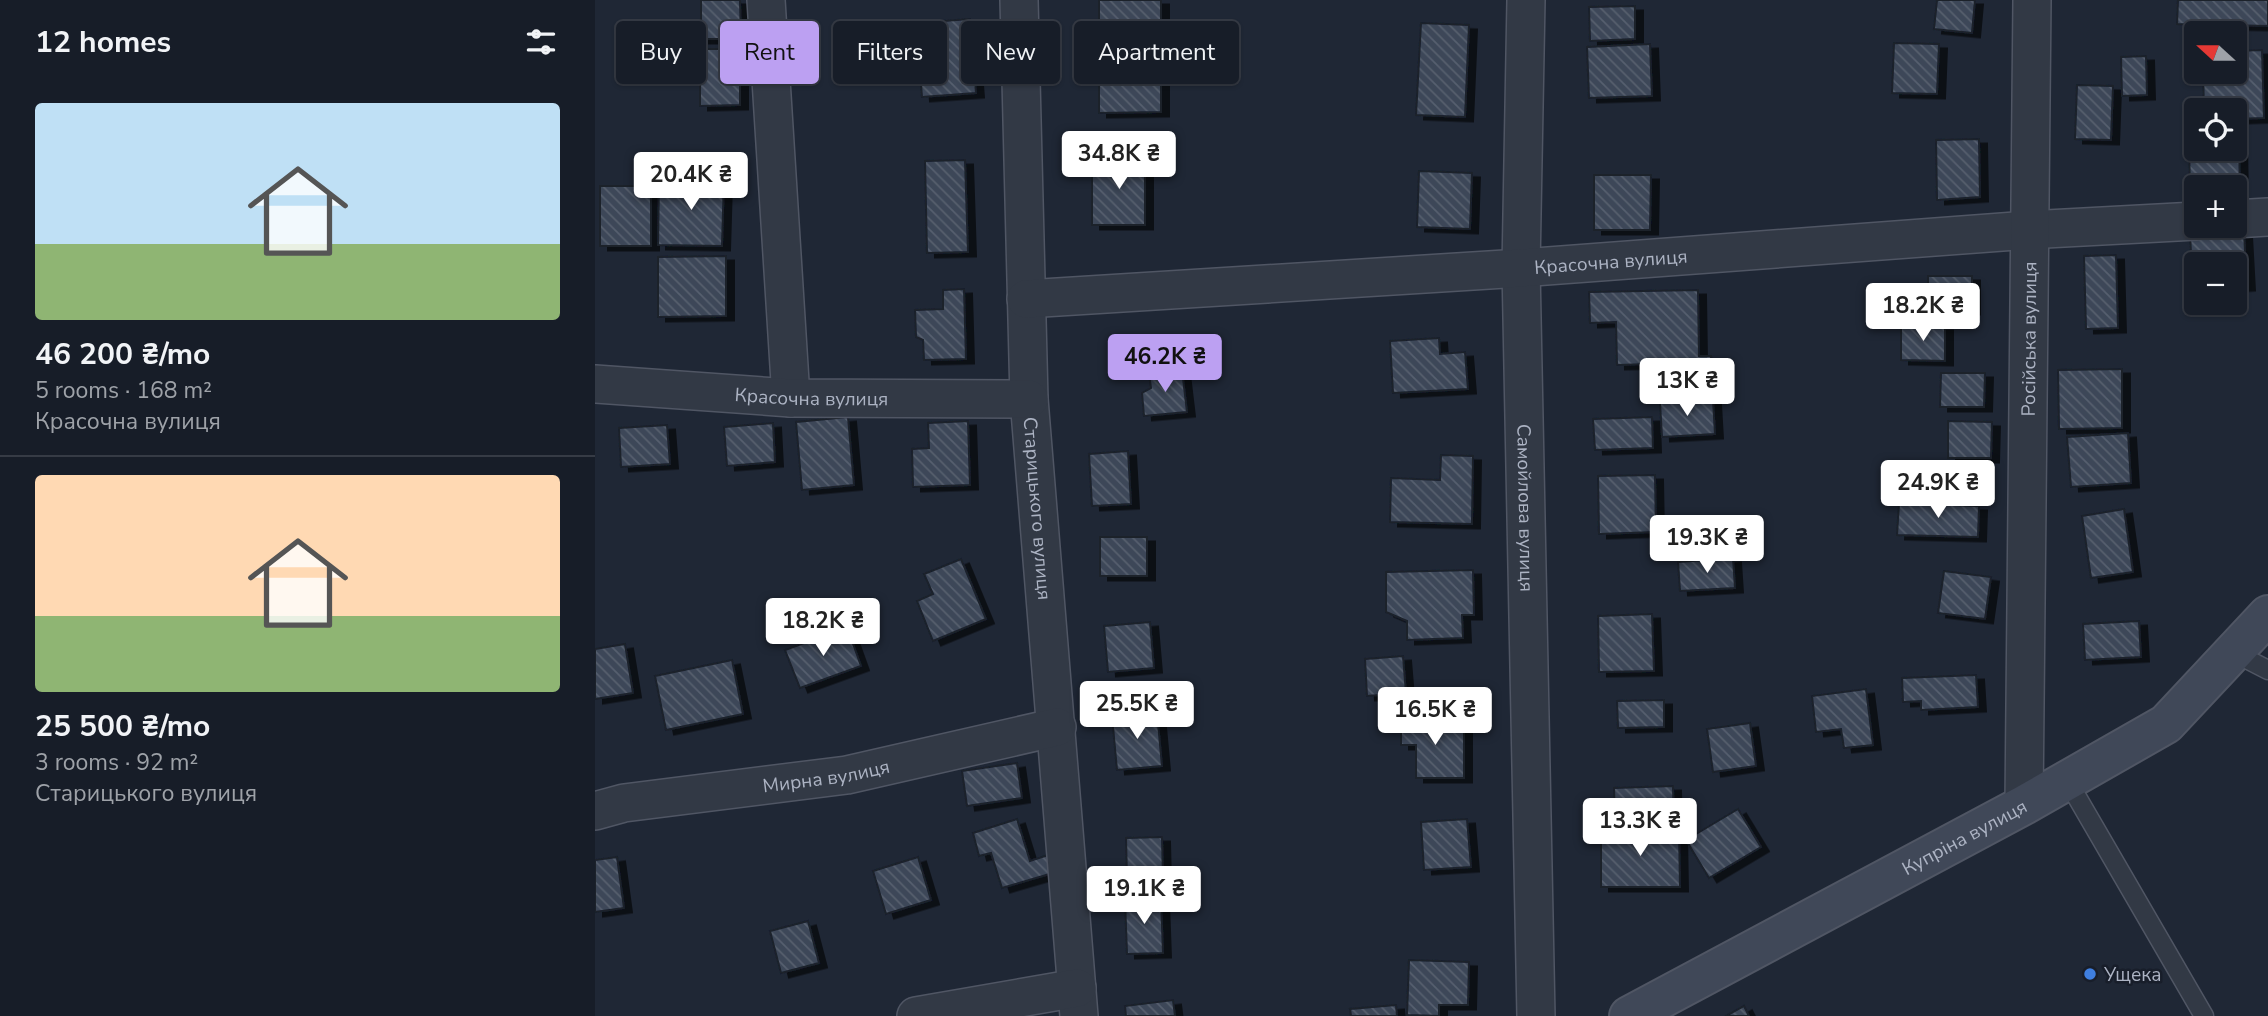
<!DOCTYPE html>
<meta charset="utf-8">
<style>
:root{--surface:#171d28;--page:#202630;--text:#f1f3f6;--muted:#9ea2a8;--line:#363b45;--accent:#bca0f2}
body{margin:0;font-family:"Nunito Sans",sans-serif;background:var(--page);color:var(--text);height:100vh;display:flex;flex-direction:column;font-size:26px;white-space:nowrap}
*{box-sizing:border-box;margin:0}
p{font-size:23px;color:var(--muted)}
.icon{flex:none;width:38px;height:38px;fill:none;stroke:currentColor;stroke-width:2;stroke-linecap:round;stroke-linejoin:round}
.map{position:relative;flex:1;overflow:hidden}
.panel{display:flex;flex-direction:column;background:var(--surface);width:595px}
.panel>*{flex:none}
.guide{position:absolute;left:21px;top:21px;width:665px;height:63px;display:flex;gap:14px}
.needle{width:46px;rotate:291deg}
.fabs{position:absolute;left:1589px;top:21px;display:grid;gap:14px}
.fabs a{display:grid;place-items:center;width:63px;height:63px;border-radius:7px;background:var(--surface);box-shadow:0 2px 5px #0004,0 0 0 2px var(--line);font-size:35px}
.price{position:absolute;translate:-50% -60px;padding:0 16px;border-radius:7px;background:#fff;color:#222;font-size:23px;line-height:46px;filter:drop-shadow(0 2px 4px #0008)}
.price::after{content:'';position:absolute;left:50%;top:42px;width:21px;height:16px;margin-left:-10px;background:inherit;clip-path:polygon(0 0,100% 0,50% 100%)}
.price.selected{background:var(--accent);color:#111}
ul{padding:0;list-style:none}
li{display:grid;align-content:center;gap:14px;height:371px;padding:0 35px}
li+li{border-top:2px solid var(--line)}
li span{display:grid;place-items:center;height:217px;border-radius:7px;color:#555}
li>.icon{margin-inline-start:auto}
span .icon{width:126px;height:126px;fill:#fffc;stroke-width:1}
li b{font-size:30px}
h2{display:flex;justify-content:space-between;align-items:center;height:84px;padding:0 35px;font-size:30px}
.tag{padding:0 24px;border-radius:7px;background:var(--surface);box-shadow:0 2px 5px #0004,0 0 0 2px var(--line);font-size:24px;line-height:63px}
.tag.selected{background:var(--accent);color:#111}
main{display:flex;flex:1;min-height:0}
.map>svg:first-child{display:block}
.building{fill:url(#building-back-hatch);stroke:#1a202c;stroke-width:2;filter:url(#shadow)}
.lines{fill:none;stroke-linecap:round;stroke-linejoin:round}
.lane-casing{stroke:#505664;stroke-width:21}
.street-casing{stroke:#505664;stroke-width:40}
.secondary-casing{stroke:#505664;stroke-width:42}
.lane{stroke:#323945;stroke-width:18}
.street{stroke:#323945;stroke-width:37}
.secondary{stroke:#404858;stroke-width:38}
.shop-dot{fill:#3f7fe0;stroke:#181e2a;stroke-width:2.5}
.labels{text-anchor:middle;stroke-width:5;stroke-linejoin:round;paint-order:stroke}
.street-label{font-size:19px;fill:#acb3c3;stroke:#181e2a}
.poi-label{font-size:19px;fill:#acb3c3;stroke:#181e2a;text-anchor:start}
</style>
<main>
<section class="panel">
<h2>12 homes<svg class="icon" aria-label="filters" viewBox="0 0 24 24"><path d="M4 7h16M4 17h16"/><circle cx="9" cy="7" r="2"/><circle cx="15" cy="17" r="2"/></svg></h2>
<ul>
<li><span style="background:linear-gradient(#bfe0f5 65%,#8fb573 0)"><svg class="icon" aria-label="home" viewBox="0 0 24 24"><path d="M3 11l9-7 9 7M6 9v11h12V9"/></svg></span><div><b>46 200 ₴/mo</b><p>5 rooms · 168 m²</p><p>Красочна вулиця</p></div></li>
<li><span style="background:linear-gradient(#ffd9b3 65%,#8fb573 0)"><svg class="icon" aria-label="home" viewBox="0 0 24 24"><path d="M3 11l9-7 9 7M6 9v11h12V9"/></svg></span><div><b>25 500 ₴/mo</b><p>3 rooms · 92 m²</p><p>Старицького вулиця</p></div></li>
</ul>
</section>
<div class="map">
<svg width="1673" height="1016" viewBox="0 0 1673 1016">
<defs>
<pattern id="building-back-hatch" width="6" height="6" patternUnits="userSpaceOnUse" patternTransform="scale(1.75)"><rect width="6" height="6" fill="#3d4758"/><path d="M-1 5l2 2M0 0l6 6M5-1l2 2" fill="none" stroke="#565f6e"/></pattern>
<filter id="shadow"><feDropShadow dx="8" dy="4.5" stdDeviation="0" flood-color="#0009"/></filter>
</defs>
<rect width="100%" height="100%" fill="#1f2735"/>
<g class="building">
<polygon points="106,0 145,0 146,39 106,39"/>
<polygon points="504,0 566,0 566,112 504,113"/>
<polygon points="1342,0 1380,0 1377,33 1339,29"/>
<polygon points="1583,0 1673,0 1673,26 1582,24"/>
<polygon points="1040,6 1040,39 995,41 994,7"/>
<polygon points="375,19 381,93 327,97 321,23"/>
<polygon points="826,23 874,25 870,117 821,115"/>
<polygon points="1299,43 1344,44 1342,94 1297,93"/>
<polygon points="1055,44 1057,96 994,98 992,47"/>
<polygon points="105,49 145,49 145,105 105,106"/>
<polygon points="1667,50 1669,118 1640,119 1640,110 1609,110 1608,72 1640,72 1640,51"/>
<polygon points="1551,56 1552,95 1527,96 1526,57"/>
<polygon points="1482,85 1518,86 1516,140 1480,139"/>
<polygon points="1384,139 1385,197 1342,200 1341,140"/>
<polygon points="1640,140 1644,140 1645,193 1640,193 1640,187 1601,187 1601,194 1595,194 1594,141 1601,141 1601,149 1640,149"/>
<rect x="497" y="156" width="53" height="69"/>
<polygon points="370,160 373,252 332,253 330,161"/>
<polygon points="824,171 877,173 875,229 822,227"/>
<polygon points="999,175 1056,175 1055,230 999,230"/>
<polygon points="64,178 129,179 127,246 63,245"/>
<rect x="5" y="186" width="51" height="60"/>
<polygon points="1649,232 1652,286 1640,287 1640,264 1601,264 1601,290 1598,290 1595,235"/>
<polygon points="1521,255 1523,328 1491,329 1489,256"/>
<polygon points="131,256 131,316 63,317 63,257"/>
<polygon points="1333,276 1377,276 1377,310 1333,311"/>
<polygon points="369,289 371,359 329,360 328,340 321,337 320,310 348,309 348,290"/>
<polygon points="1103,290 1104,356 1116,356 1117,370 1112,378 1104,383 1058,384 1052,380 1050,374 1055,364 1022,365 1021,322 995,323 994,292"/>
<polygon points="1306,326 1350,326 1350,361 1306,360"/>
<polygon points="844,338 845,354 870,352 873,389 798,393 795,341"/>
<polygon points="1527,369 1527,428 1464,429 1463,370"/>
<polygon points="587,370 592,412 549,416 547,393 556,388 554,374"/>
<polygon points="1346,373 1390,373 1389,407 1345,407"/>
<polygon points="1118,400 1120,434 1067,437 1065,403"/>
<polygon points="253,417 259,485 207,490 201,422"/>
<polygon points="1057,417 1058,448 1000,450 998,419"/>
<polygon points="373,421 375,485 318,487 317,449 334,448 333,423"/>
<polygon points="1353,421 1397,422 1396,458 1353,458"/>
<polygon points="178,423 180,462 132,466 129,427"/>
<polygon points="72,425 75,464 26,467 24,428"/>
<polygon points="1533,433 1536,483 1476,487 1472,437"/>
<polygon points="533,451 536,504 497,506 494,454"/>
<polygon points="846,455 878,456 877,524 795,522 796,478 845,480"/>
<polygon points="1311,463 1391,465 1390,497 1310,494"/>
<polygon points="1060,475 1061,532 1004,534 1003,476"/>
<polygon points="1304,503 1384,506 1383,537 1302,535"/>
<polygon points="1529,509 1538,572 1496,578 1487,516"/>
<rect x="505" y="537" width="47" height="39"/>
<polygon points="1138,558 1140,588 1085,591 1083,562"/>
<polygon points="366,559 391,619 338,641 322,601 338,594 329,574"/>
<polygon points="878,570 879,615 867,615 868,638 812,640 812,621 791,612 791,572"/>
<polygon points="1349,571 1396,577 1390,619 1343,613"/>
<polygon points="1057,614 1059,671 1004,672 1003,616"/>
<polygon points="1544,621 1546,657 1490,660 1488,624"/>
<polygon points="555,622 559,668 513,672 509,626"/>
<polygon points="252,627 266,666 205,688 190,650"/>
<polygon points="30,644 38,693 0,699 0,649"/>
<polygon points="808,656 811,693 772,696 770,659"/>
<polygon points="137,660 148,714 71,730 60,676"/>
<polygon points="1381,675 1383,707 1326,710 1326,701 1308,702 1307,678"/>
<polygon points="1271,689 1278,745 1249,748 1246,729 1221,732 1217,696"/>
<polygon points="1069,700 1069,727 1023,728 1022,701"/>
<polygon points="562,712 567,766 522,770 517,716"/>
<polygon points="806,717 853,717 853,727 869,727 869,778 821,778 821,745 806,745"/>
<polygon points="1155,723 1161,766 1118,772 1112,729"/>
<polygon points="422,763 427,798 372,806 367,771"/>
<polygon points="1078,786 1079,825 1020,826 1019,788"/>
<polygon points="1143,809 1166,847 1114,878 1091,840"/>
<polygon points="422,819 435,861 453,855 458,873 407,888 396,853 384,856 378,833"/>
<polygon points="872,819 876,867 829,870 826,822"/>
<polygon points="1006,829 1084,829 1085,887 1006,887"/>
<polygon points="567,837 568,879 532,880 531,838"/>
<polygon points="22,857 29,908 0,912 0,860"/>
<polygon points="323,857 336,900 291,914 278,871"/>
<polygon points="566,898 568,953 532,954 530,900"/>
<polygon points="213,921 224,963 186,973 175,931"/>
<polygon points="814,960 874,962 873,1005 844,1005 844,1016 812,1015"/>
<polygon points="578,1000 580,1016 531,1016 530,1006"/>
<polygon points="801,1005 802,1016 756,1016 755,1009"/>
<polygon points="1149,1006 1154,1016 1131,1016"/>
</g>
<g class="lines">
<defs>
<g id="lane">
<polyline points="1638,652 1673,670"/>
<polyline points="1472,780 1609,1016"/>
</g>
<g id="street">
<polyline points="171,0 196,398"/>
<path id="s1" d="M424 0 434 399 484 1016"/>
<path id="s2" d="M931 0 926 268 941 1016"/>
<polyline points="1640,219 1673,217"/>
<path id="s3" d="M431 299 926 268 1434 230 1601 221"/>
<path id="s4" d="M0 384 196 398 434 399"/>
<path id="s5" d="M1429 805 1437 0"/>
<path id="s6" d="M0 811 29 803 252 775 462 727"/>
<polyline points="321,1016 482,988"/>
</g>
<g id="secondary">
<path id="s7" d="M1034 1016 1429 805 1571 724 1673 615"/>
</g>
</defs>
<use href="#lane" class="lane-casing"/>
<use href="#street" class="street-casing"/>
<use href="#secondary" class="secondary-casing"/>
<use href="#lane" class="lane"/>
<use href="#street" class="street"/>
<use href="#secondary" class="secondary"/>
</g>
<circle class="shop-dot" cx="1495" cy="974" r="7"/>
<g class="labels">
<g class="street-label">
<text dy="7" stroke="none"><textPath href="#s3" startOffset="586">Красочна вулиця</textPath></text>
<text dy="7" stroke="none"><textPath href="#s5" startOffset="466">Російська вулиця</textPath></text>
<text dy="7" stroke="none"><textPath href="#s4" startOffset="217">Красочна вулиця</textPath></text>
<text dy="7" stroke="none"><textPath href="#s2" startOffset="508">Самойлова вулиця</textPath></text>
<text dy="7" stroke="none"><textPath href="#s1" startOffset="509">Старицького вулиця</textPath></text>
<text dy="7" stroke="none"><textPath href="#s6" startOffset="234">Мирна вулиця</textPath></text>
<text dy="7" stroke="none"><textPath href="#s7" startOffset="380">Купріна вулиця</textPath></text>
</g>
<g class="poi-label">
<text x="1509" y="981">Ущека</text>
</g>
</g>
</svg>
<div class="fabs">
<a><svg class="needle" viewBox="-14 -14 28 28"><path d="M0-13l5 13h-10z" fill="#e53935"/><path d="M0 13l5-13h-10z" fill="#9ea2a8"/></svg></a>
<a><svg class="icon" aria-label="locate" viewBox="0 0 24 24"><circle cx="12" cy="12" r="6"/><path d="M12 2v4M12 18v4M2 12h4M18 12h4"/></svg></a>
<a>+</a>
<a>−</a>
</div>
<b class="price" style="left:524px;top:191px">34.8K ₴</b>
<b class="price" style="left:96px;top:212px">20.4K ₴</b>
<b class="price" style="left:1328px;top:343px">18.2K ₴</b>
<b class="price selected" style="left:570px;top:394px">46.2K ₴</b>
<b class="price" style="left:1092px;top:418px">13K ₴</b>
<b class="price" style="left:1343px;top:520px">24.9K ₴</b>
<b class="price" style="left:1112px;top:575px">19.3K ₴</b>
<b class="price" style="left:228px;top:658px">18.2K ₴</b>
<b class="price" style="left:542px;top:741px">25.5K ₴</b>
<b class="price" style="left:840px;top:747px">16.5K ₴</b>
<b class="price" style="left:1045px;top:858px">13.3K ₴</b>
<b class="price" style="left:549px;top:926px">19.1K ₴</b>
<div class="guide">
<a class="tag">Buy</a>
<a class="tag selected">Rent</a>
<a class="tag">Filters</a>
<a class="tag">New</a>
<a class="tag">Apartment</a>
</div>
</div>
</main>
